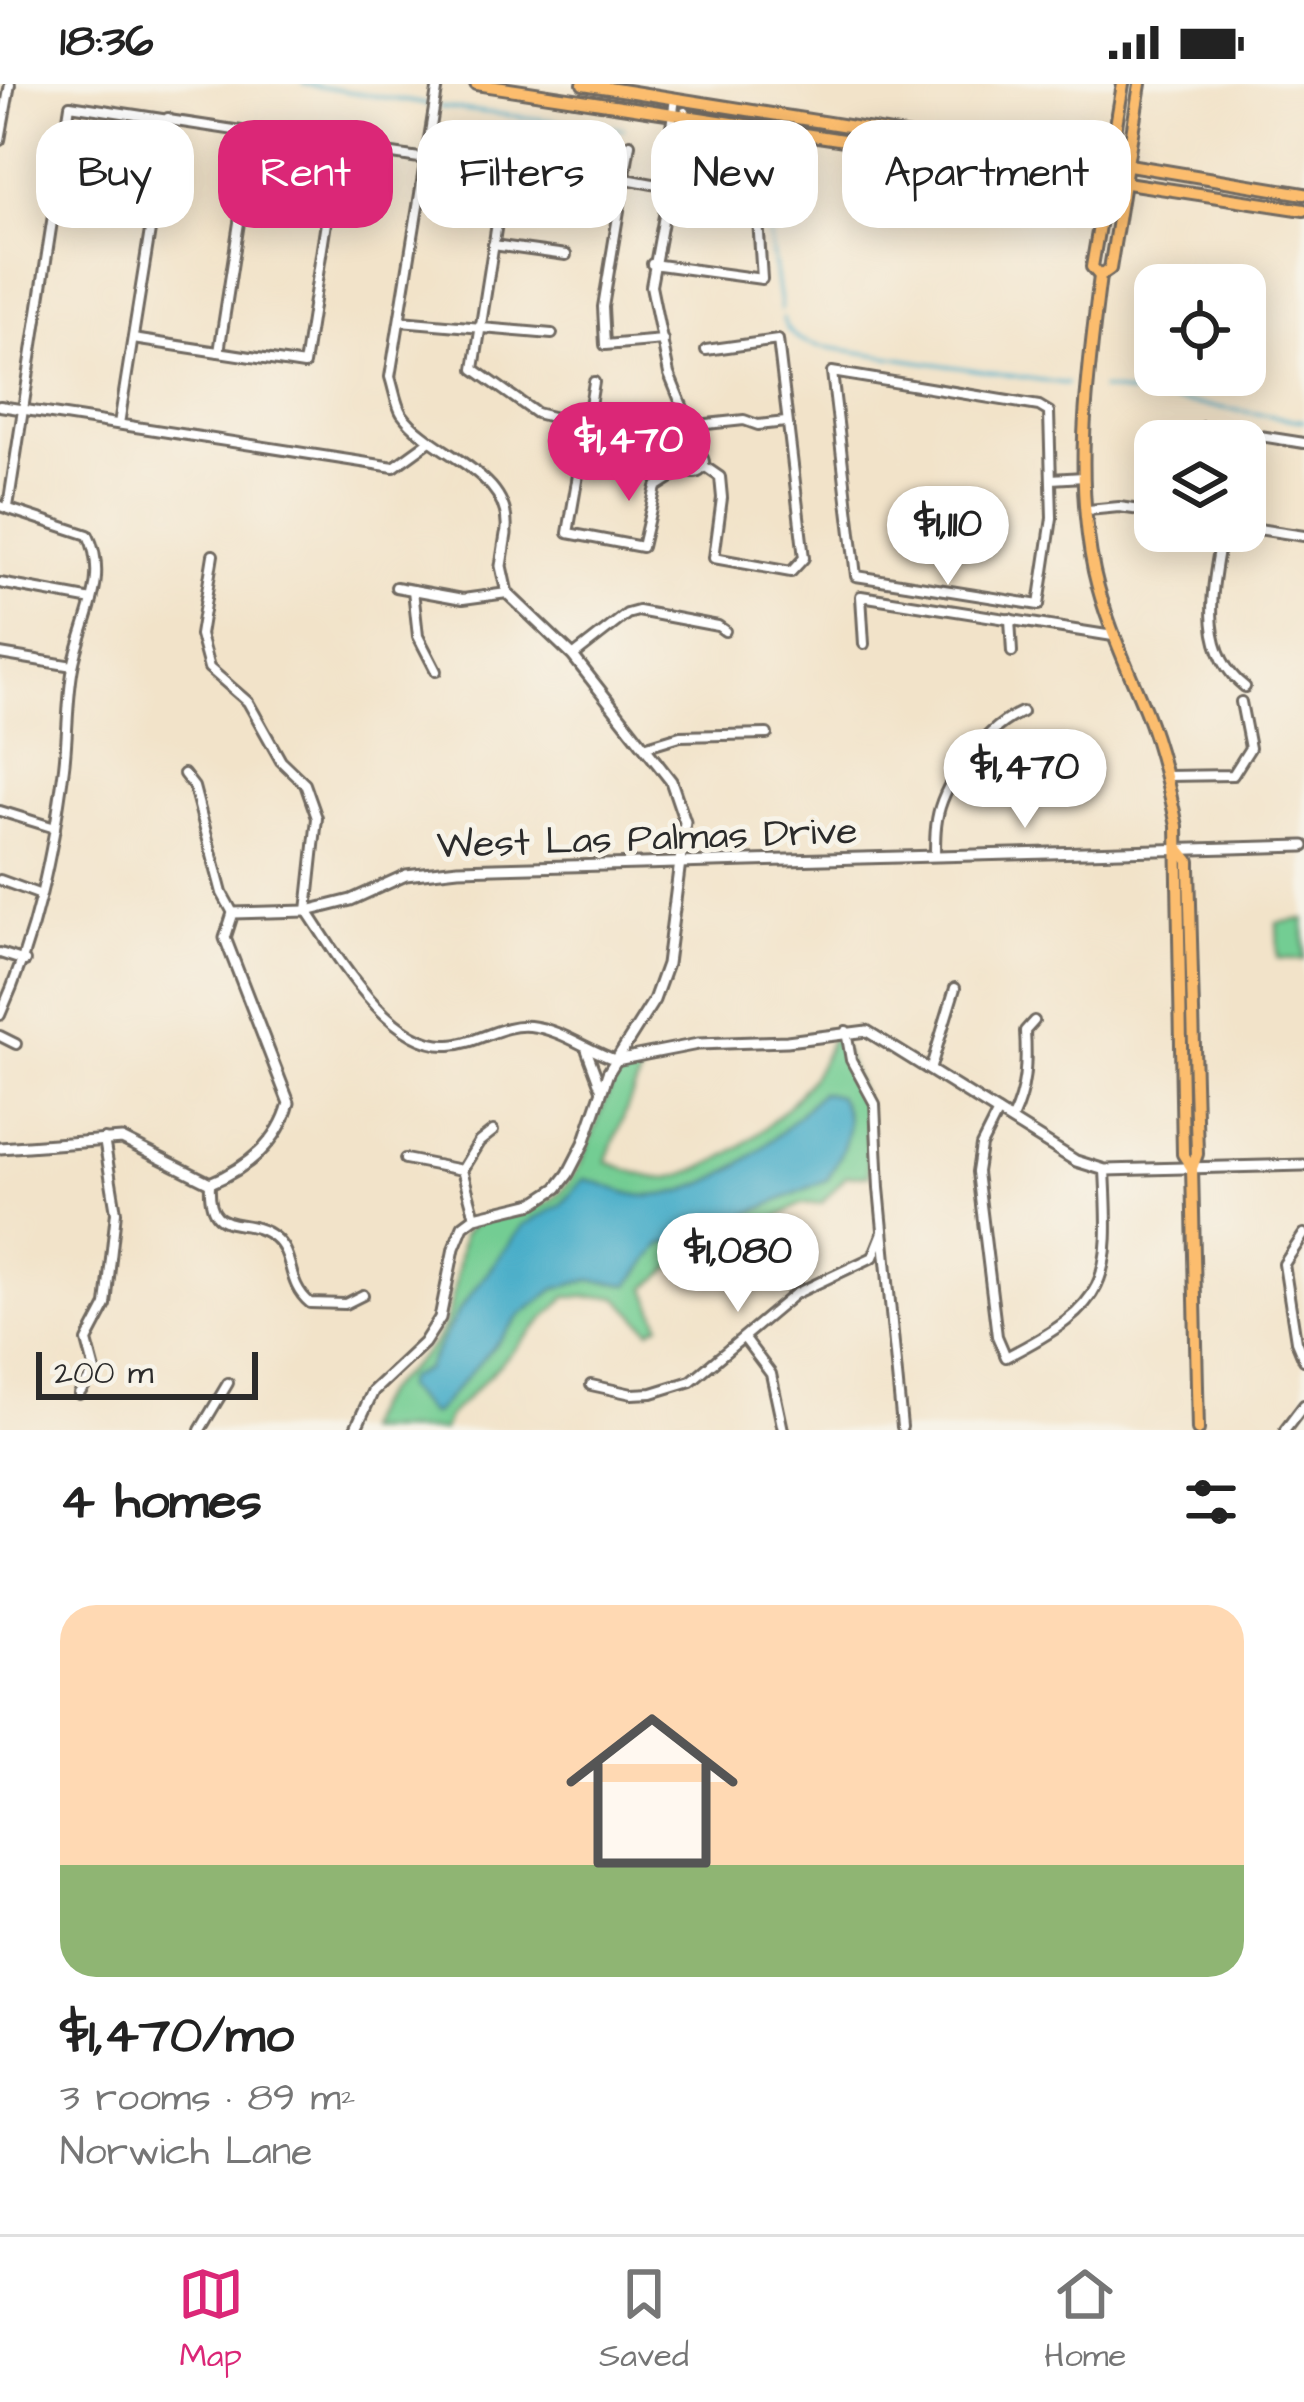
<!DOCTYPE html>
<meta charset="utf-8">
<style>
:root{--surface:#fff;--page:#f6f6f6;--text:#222;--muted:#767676;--line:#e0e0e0;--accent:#db2777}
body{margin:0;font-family:"Architects Daughter",sans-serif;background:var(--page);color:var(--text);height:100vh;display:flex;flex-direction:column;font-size:45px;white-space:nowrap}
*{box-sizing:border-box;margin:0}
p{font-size:39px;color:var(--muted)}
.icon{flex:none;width:66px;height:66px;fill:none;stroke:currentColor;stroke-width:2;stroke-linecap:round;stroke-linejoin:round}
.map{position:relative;height:1346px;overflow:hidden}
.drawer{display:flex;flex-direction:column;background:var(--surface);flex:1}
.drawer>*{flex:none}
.guide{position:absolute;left:36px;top:36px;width:1233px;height:108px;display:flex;gap:24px}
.buttons{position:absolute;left:1134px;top:180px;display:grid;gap:24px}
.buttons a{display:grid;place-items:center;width:132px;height:132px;border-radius:24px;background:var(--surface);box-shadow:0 6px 30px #0003;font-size:60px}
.scale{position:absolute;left:36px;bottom:30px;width:222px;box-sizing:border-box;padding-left:12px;border:6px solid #2b2b2b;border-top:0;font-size:33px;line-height:42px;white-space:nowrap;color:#2b2b2b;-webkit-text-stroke:9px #f7f3e8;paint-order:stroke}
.price{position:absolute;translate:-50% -102px;padding:0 27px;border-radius:42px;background:#fff;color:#222;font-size:39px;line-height:78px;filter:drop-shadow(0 3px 6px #0008)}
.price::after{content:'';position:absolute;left:50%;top:72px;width:36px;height:27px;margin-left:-18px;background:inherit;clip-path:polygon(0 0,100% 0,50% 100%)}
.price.on{background:var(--accent);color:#fff}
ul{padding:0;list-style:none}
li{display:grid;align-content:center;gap:24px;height:636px;padding:0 60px}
li span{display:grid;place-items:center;height:372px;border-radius:36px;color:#555}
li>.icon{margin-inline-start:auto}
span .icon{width:216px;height:216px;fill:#fffc;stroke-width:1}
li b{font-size:51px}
h2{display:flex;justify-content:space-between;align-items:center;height:144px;padding:0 60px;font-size:51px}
.chip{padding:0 42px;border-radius:36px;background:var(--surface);box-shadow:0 6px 30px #0003;font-size:42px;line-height:108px}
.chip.on{background:var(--accent);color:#fff}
.status{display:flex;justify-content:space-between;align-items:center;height:84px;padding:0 60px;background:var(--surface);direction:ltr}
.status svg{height:33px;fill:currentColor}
.tabs{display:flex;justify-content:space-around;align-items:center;height:168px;border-top:3px solid var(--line);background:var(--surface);font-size:33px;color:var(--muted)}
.tabs a{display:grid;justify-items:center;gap:6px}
.tabs .on{color:var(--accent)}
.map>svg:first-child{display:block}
.green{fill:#73cd93;stroke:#4f7c5f;stroke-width:3}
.water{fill:#49aec9;stroke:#3a6c7a;stroke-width:3}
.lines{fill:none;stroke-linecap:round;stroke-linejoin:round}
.stream{stroke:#49aec9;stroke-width:3}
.minor-casing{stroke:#716b62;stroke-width:14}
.tertiary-casing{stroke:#716b62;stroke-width:15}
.primary-casing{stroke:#716b62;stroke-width:16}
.minor{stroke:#fff;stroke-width:8}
.tertiary{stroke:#fff;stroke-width:9}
.primary{stroke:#fcbd6e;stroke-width:10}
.labels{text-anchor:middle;stroke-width:10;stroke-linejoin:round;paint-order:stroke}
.street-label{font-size:39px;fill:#2b2b2b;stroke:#f7f3e8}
</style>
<div class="status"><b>18:36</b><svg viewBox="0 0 49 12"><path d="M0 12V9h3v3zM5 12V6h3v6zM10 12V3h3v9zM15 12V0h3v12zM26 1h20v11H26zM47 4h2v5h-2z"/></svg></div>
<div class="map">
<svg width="1304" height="1346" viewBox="0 0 1304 1346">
<rect width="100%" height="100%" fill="#f7f3e8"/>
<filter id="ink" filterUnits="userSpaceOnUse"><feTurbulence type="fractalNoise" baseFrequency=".00833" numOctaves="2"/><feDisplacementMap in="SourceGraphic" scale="24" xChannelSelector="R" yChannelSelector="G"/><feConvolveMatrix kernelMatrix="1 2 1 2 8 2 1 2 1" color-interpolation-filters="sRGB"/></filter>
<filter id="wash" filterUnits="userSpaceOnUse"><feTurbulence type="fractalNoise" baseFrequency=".004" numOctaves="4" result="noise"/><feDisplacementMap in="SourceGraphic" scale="48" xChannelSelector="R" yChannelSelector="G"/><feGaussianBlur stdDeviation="2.7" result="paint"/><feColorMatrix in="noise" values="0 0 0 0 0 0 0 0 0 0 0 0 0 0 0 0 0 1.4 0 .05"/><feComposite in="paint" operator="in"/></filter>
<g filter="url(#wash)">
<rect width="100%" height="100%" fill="#f2e3c9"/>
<g class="green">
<polygon points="1304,835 1304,876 1278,874 1277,839"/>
<path d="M831 955 840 957 865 1019 869 1091 846 1092 822 1119 801 1120 729 1161 683 1175 646 1204 660 1240 650 1246 617 1213H566L448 1333 443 1346H362C383 1294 404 1296 434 1259 456 1230 455 1183 464 1149 487 1121 532 1136 558 1111 593 1077 595 1022 623 985L643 983 606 1078C624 1083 650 1097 668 1094 730 1084 813 1014 831 955Z"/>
</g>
<path class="water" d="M821 1008 838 1012C858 1041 843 1066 828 1095L694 1154 662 1160 629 1201 589 1196 555 1205 521 1231 435 1329 430 1330 404 1303 407 1294 426 1285 457 1229 523 1141 561 1121 584 1095C606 1099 626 1112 648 1112 715 1111 779 1054 821 1008Z"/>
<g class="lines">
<g class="stream">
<polyline points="303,0 430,21"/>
<polyline points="440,23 623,45"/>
<polyline points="765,123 781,226"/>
<path d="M783 234C786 252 802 257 818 262L1067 300"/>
<polyline points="1101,305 1304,337"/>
</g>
</g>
</g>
<g filter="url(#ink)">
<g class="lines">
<defs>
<g id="minor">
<path d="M438 0 390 293C394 305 396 321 402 330 432 372 515 388 506 450"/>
<polyline points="675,14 668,65 671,94 651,202 669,290 685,329 693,369"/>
<polyline points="0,56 10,0"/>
<polyline points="630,60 603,223 605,261 663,256"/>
<polyline points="672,77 679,63 685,28"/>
<polyline points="506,82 474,285 536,329 560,335"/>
<polyline points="626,95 685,106 758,135 762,195 652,180"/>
<polyline points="704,113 727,84"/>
<polyline points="493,161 566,171"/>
<polyline points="400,237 552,250"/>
<polyline points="133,255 304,281 338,61"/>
<polyline points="219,268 253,48"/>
<polygon points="832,288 1039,322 1049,328 1052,434 1039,521 856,492"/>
<polyline points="594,298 568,449 642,463 656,403 686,384"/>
<polyline points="0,322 394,383 430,357"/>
<polyline points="119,340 168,34"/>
<polyline points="688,342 744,336 758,341 786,338"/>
<polyline points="585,346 627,359 688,339"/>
<polyline points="1202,357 1204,343 1304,359"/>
<circle cx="694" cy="379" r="10"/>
<polyline points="704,382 720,393 722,414 714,474 791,488 804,474 778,256 706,266"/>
<polyline points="1051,395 1084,393"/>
<path d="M0 422 88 451C110 496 82 537 73 583 67 616 68 650 64 683 53 769 36 852 0 931"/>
<polyline points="8,423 70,21 439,77 577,92"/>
<polyline points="1088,426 1119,423 1155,428"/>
<polyline points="1245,443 1304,452"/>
<path d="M1222 447C1214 499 1196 565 1245 603"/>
<path d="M213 471 200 551 209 584 248 618 281 677 305 700 317 734 307 827C336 870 390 965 450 961 478 960 501 939 530 942 560 945 589 967 616 976"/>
<polyline points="0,499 92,516"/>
<polyline points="396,503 413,506"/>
<polyline points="1010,535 1012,568"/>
<polyline points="864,560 861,512 1113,552"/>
<polyline points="0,570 73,582"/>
<polyline points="573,572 627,530 638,527 718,542 725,547"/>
<polyline points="436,587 418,552 413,506 463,515 507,509"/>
<polyline points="644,663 680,652 767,650"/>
<polyline points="184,690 194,703 222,809 233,829"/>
<polyline points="1167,692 1233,691 1250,664 1241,618"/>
<polyline points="0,727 55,744"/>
<path d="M935 772C935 756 935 739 940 723 951 688 989 642 1022 628"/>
<polyline points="0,796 41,811"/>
<polyline points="0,869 25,877"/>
<polyline points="846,947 851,976 875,1020 879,1104 902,1343"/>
<polyline points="0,952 16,960"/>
<polyline points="587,967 601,1005"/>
<polyline points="931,983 955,904"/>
<path d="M998 1028 981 1062 977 1088 997 1252 1006 1273C1110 1220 1111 1197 1105 1086"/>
<path d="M1012 1035C1026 1005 1027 980 1025 947L1034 937"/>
<polyline points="405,1075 462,1086"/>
<path d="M210 1099C207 1157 245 1129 274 1153 296 1171 285 1198 310 1219L345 1220 363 1211"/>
<polyline points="475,1133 462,1086 479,1058 493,1047"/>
<polyline points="1304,1150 1284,1180 1296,1257 1304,1276"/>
<polyline points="744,1254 771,1290 783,1346"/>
<polyline points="591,1301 632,1310 652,1309 691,1297 795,1210 873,1173 883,1148"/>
<polyline points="79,1310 95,1287 87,1257 106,1221 116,1128 104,1055"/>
<polyline points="200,1346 228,1299"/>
<polyline points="1285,1346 1304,1321"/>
</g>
<g id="tertiary">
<polyline points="616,976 698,960 787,957 867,947 1076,1077 1105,1086 1304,1081"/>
<path d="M0 1064 122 1055 210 1099C247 1084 279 1058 289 1019L225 854 233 829 307 827 351 816 406 791 458 785 1304 762"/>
<polyline points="355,1346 373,1307 424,1259 440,1234 454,1164 463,1142 475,1133 534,1119 557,1104 568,1090 584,1059 608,989 654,916 667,880 685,738 671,697 573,572 507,509 501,482 506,450"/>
</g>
<g id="primary">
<polyline points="476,0 1304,126"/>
<polyline points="583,0 961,60 1039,66 1304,110"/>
<path d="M1140 0 1110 185 1100 192C1088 290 1073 388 1094 487 1105 536 1126 580 1145 626 1160 663 1169 703 1177 742L1183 1070 1192 1084"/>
<polyline points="1100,192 1092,183 1123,0"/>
<polyline points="1180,766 1189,777 1189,784 1197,1070 1192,1084 1198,1346"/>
</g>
</defs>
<use href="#minor" class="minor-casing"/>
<use href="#tertiary" class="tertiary-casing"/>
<use href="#primary" class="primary-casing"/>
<use href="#minor" class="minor"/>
<use href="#tertiary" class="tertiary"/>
<use href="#primary" class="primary"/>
</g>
</g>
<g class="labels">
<g class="street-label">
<text transform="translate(647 752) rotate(-2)" y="14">West Las Palmas Drive</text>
</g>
</g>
</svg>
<div class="buttons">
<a><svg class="icon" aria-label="locate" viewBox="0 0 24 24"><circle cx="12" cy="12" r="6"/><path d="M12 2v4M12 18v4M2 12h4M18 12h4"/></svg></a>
<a><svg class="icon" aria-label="layers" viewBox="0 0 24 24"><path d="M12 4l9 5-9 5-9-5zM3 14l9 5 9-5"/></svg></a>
</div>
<div class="scale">200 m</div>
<b class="price on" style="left:629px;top:420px">$1,470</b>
<b class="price" style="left:948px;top:504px">$1,110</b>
<b class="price" style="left:1025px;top:747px">$1,470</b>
<b class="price" style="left:738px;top:1231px">$1,080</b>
<div class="guide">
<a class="chip">Buy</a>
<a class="chip on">Rent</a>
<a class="chip">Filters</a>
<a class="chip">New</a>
<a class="chip">Apartment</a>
</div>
</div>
<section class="drawer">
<h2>4 homes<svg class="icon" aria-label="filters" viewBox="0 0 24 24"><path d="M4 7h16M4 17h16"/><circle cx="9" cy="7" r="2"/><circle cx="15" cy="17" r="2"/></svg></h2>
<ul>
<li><span style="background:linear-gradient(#ffd9b3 70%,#8fb573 0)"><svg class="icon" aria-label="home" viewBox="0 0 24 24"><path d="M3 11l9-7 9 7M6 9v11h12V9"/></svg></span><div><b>$1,470/mo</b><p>3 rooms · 89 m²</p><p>Norwich Lane</p></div></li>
</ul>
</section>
<nav class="tabs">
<a class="on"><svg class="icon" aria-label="map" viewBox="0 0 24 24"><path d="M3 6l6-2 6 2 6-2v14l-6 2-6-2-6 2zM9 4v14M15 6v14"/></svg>Map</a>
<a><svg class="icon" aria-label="saved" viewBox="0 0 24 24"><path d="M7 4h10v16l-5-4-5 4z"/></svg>Saved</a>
<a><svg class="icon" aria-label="home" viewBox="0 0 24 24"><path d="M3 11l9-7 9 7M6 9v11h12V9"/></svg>Home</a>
</nav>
